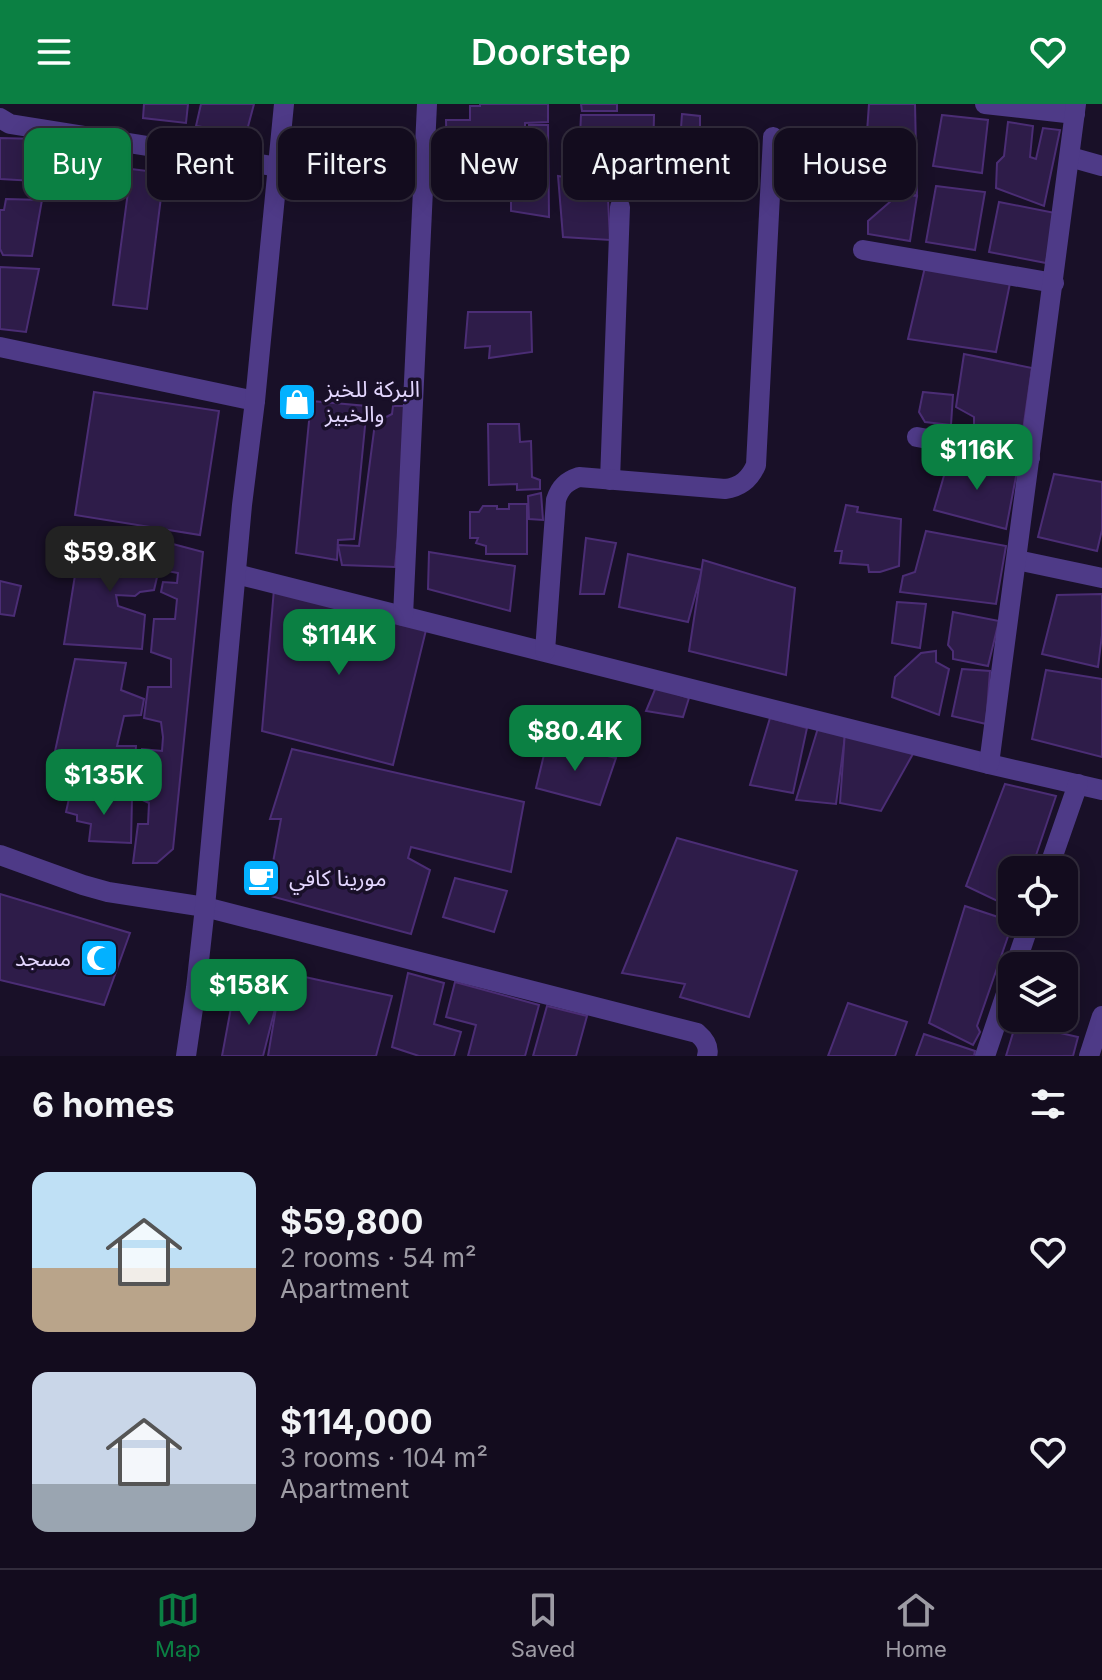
<!DOCTYPE html>
<meta charset="utf-8">
<style>
:root{--surface:#130c1e;--page:#1c1527;--text:#f1f3f6;--muted:#9d9ba4;--line:#322c3c;--accent:#0b8043}
body{margin:0;font-family:Inter,"Noto Sans Arabic",sans-serif;background:var(--page);color:var(--text);height:100vh;display:flex;flex-direction:column;font-size:30px;white-space:nowrap}
*{box-sizing:border-box;margin:0}
p{font-size:26px;color:var(--muted)}
.icon{flex:none;width:44px;height:44px;fill:none;stroke:currentColor;stroke-width:2;stroke-linecap:round;stroke-linejoin:round}
.map{position:relative;height:952px;overflow:hidden}
.side{display:flex;flex-direction:column;background:var(--surface);flex:1}
.side>*{flex:none}
.banner{position:absolute;left:24px;top:24px;width:1054px;height:72px;display:flex;gap:16px}
.tools{position:absolute;left:998px;top:752px;display:grid;gap:16px}
.tools a{display:grid;place-items:center;width:80px;height:80px;border-radius:16px;background:var(--surface);box-shadow:0 4px 20px #0003,0 0 0 2px var(--line);font-size:40px}
.price{position:absolute;translate:-50% -68px;padding:0 18px;border-radius:16px;background:var(--accent);color:#fff;font-size:26px;line-height:52px;filter:drop-shadow(0 2px 4px #0008)}
.price::after{content:'';position:absolute;left:50%;top:48px;width:24px;height:18px;margin-left:-12px;background:inherit;clip-path:polygon(0 0,100% 0,50% 100%)}
.price.selected{background:#222;color:#fff}
ul{padding:0;list-style:none}
li{display:flex;align-items:center;gap:24px;height:200px;padding:0 32px}
li span{display:grid;place-items:center;flex:none;width:224px;height:160px;border-radius:16px;color:#555}
li>.icon{margin-inline-start:auto}
span .icon{width:96px;height:96px;fill:#fffc;stroke-width:1}
li b{font-size:34px}
h2{display:flex;justify-content:space-between;align-items:center;height:96px;padding:0 32px;font-size:34px}
.chip{padding:0 28px;border-radius:16px;background:var(--surface);box-shadow:0 4px 20px #0003,0 0 0 2px var(--line);font-size:28px;line-height:72px}
.chip.selected{background:var(--accent);color:#fff}
header{display:flex;justify-content:space-between;align-items:center;height:104px;padding:0 32px;background:var(--accent);color:#fff;font-size:36px;font-weight:600}
.tabs{display:flex;justify-content:space-around;align-items:center;height:112px;border-top:2px solid var(--line);background:var(--surface);font-size:22px;color:var(--muted)}
.tabs a{display:grid;justify-items:center;gap:4px}
.tabs .selected{color:var(--accent)}
.map>svg:first-child{display:block}
.building{fill:#2e1c49;stroke:#4b2d75;stroke-width:2}
.lines{fill:none;stroke-linecap:round;stroke-linejoin:round}
.minor{stroke:#4e3a87;stroke-width:20}
.labels{text-anchor:middle;stroke-width:7;stroke-linejoin:round;paint-order:stroke}
.poi-label{font-size:22px;fill:#e4d7ff;stroke:#191028;text-anchor:start}
</style>
<header><svg class="icon" aria-label="menu" viewBox="0 0 24 24"><path d="M4 6h16M4 12h16M4 18h16"/></svg>Doorstep<svg class="icon" aria-label="heart" viewBox="0 0 24 24"><path d="M12 20l-8-8c-3-5 5-10 8-4 3-6 11-1 8 4z"/></svg></header>
<div class="map">
<svg width="1102" height="952" viewBox="0 0 1102 952">
<rect width="100%" height="100%" fill="#191028"/>
<g class="building">
<polygon points="144,0 188,0 186,19 143,14"/>
<polygon points="201,0 254,0 246,30 196,22"/>
<polygon points="480,0 548,0 548,18 525,19 525,43 453,44 453,59 447,59 446,16 470,16 470,2 480,2"/>
<polygon points="581,0 617,0 617,7 582,7"/>
<polygon points="869,0 915,0 917,92 897,83 891,58 865,56"/>
<polygon points="682,10 700,12 700,55 679,52"/>
<polygon points="581,11 654,11 653,54 579,54"/>
<polygon points="942,11 988,16 982,69 933,62"/>
<polygon points="1008,18 1033,22 1030,53 1036,55 1043,24 1060,26 1044,102 996,84 997,59 1004,52"/>
<polygon points="529,21 548,21 549,113 511,107 511,94 501,93 500,44 530,43"/>
<polygon points="0,34 38,35 35,77 0,75"/>
<polygon points="131,65 164,69 147,205 113,201"/>
<polygon points="558,72 591,77 591,90 608,94 610,136 563,133"/>
<polygon points="936,82 985,88 975,146 926,138"/>
<polygon points="899,90 917,92 910,137 868,130 868,117"/>
<polygon points="6,95 42,96 32,152 3,151 0,145 0,106 4,106"/>
<polygon points="999,98 1055,109 1046,159 989,148"/>
<polygon points="0,163 39,165 26,228 0,225"/>
<polygon points="925,163 1010,179 996,248 908,235"/>
<polygon points="468,208 531,208 532,248 489,254 490,242 465,244"/>
<polygon points="964,250 1032,264 1022,333 974,324 974,313 956,303"/>
<polygon points="94,288 219,307 200,431 75,411"/>
<polygon points="923,288 953,291 951,321 925,318 919,308"/>
<polygon points="311,297 367,302 354,435 338,436 337,456 296,449"/>
<polygon points="393,302 411,302 395,463 342,461 338,441 359,442 375,319 392,310"/>
<polygon points="488,320 519,320 520,338 531,337 532,373 540,376 540,385 517,386 517,380 489,381"/>
<polygon points="950,351 985,366 991,360 1018,362 1006,425 934,406"/>
<polygon points="1054,370 1102,378 1102,426 1097,447 1038,433"/>
<polygon points="541,389 543,416 529,415 528,392"/>
<polygon points="509,400 527,400 527,450 486,450 486,442 476,439 478,434 470,434 470,408 479,408 483,402 497,402 497,405 509,405"/>
<polygon points="846,401 858,403 857,408 901,415 899,462 880,468 869,468 868,461 840,459 842,447 835,447"/>
<polygon points="926,427 1006,442 996,500 900,488 903,472 915,468"/>
<polygon points="85,431 163,448 154,486 140,488 135,492 116,491 118,502 145,511 142,545 64,540 76,465"/>
<polygon points="586,434 616,439 604,490 580,490"/>
<polygon points="169,439 203,448 173,745 157,759 133,759 138,720 148,720 149,699 136,693 142,645 162,647 163,633 161,618 144,614 148,583 171,583 171,555 151,548 154,515 175,515 177,495 161,488 163,478 177,479 178,469 162,466"/>
<polygon points="429,448 515,462 510,507 428,485"/>
<polygon points="628,450 702,466 688,518 619,503"/>
<polygon points="703,456 795,484 786,571 689,547"/>
<polygon points="0,477 21,482 14,512 0,510"/>
<polygon points="274,485 426,526 393,661 262,627"/>
<polygon points="1102,490 1102,531 1098,563 1042,550 1057,491"/>
<polygon points="897,498 926,500 920,544 892,539"/>
<polygon points="953,508 999,517 988,562 953,555 953,547 948,541"/>
<polygon points="936,547 936,558 949,565 939,611 892,593 895,573 921,549"/>
<polygon points="75,555 126,559 121,586 144,595 141,611 124,612 117,642 136,642 133,684 49,675"/>
<polygon points="962,565 990,567 986,620 952,612"/>
<polygon points="1046,566 1102,575 1102,653 1032,635"/>
<polygon points="656,583 689,594 683,613 646,607"/>
<polygon points="770,614 807,624 793,689 750,681"/>
<polygon points="818,624 845,632 836,700 796,696"/>
<polygon points="845,627 914,648 881,707 840,699"/>
<polygon points="547,638 616,654 600,701 536,684"/>
<polygon points="292,645 524,698 511,768 411,743 408,754 430,766 411,830 267,791 281,715 270,715"/>
<polygon points="1005,680 1056,692 1031,766 1012,766 1012,804 966,782"/>
<polygon points="70,690 132,694 131,739 89,737 91,720 77,717 77,711 66,708"/>
<polygon points="677,734 797,767 749,913 680,893 685,880 622,869"/>
<polygon points="455,774 507,787 494,828 443,813"/>
<polygon points="0,790 130,829 104,901 0,876"/>
<polygon points="965,802 1013,818 977,922 980,928 973,941 929,919"/>
<polygon points="282,868 392,892 376,952 268,952"/>
<polygon points="408,869 444,879 434,920 461,928 454,952 419,952 392,943"/>
<polygon points="455,878 539,901 525,952 468,952 476,921 446,913"/>
<polygon points="233,893 277,897 263,952 222,952"/>
<polygon points="848,899 907,918 895,952 828,952"/>
<polygon points="547,902 587,912 576,952 533,952"/>
<polygon points="1016,919 1078,933 1073,952 1006,952"/>
<polygon points="924,930 975,947 974,952 916,952"/>
</g>
<g class="lines">
<g class="minor">
<polyline points="985,0 1075,10"/>
<polyline points="0,14 10,20 279,63"/>
<polyline points="1070,53 1102,62"/>
<polyline points="863,146 1054,179"/>
<polyline points="0,243 255,297"/>
<polyline points="917,333 1030,354"/>
<polyline points="610,376 620,103"/>
<polyline points="1017,456 1102,474"/>
<polyline points="236,470 989,660 1102,686"/>
<polyline points="403,512 427,0"/>
<path d="M545 547 556 396C560 383 567 377 579 373L725 385C741 383 750 375 756 361L773 33"/>
<polyline points="989,660 1076,0"/>
<path d="M0 751 83 781 108 788 205 803 697 929C704 935 710 942 707 952"/>
<polyline points="1048,766 1078,680"/>
<polyline points="1015,862 1030,818"/>
<polyline points="186,952 196,884 205,803 242,401 255,297 284,0"/>
<polyline points="985,952 1012,872"/>
<polyline points="1089,952 1102,912"/>
</g>
</g>
<defs>
<symbol id="shop-square" viewBox="-11 -11 22 22"><rect x="-9" y="-9" width="18" height="18" rx="4" fill="#03b1ff" stroke="#191028"/><path d="M-5-2.5h2.3a2.7 3.5 0 0 1 5.4 0H5L5.5 6h-11ZM-1.5-2.5h3a1.5 2.3 0 0 0-3 0Z" fill="#fff"/></symbol>
<symbol id="cafe-square" viewBox="-11 -11 22 22"><rect x="-9" y="-9" width="18" height="18" rx="4" fill="#03b1ff" stroke="#191028"/><path d="M-5.5-4.5H6V0H3Q3 3.5 0 3.5H-2.5Q-5.5 3.5-5.5 0ZM3-3.2v2h1.7v-2ZM-6 4.5H4V6H-6Z" fill="#fff"/></symbol>
<symbol id="mosque-square" viewBox="-11 -11 22 22"><rect x="-9" y="-9" width="18" height="18" rx="4" fill="#03b1ff" stroke="#191028"/><path d="M3.5-4.9A6 6 0 1 0 3.5 4.9A5 5 0 1 1 3.5-4.9Z" fill="#fff"/></symbol>
</defs>
<g fill-rule="evenodd">
<use href="#shop-square" x="275" y="276" width="44" height="44"/>
<use href="#cafe-square" x="239" y="752" width="44" height="44"/>
<use href="#mosque-square" x="77" y="832" width="44" height="44"/>
</g>
<g class="labels">
<g class="poi-label">
<text x="325" y="293">البركة للخبز<tspan x="325" dy="25">والخبيز</tspan></text>
<text x="289" y="782">مورينا كافي</text>
<text x="71" y="862" text-anchor="end">مسجد</text>
</g>
</g>
</svg>
<div class="tools">
<a><svg class="icon" aria-label="locate" viewBox="0 0 24 24"><circle cx="12" cy="12" r="6"/><path d="M12 2v4M12 18v4M2 12h4M18 12h4"/></svg></a>
<a><svg class="icon" aria-label="layers" viewBox="0 0 24 24"><path d="M12 4l9 5-9 5-9-5zM3 14l9 5 9-5"/></svg></a>
</div>
<b class="price" style="left:977px;top:388px">$116K</b>
<b class="price selected" style="left:110px;top:490px">$59.8K</b>
<b class="price" style="left:339px;top:573px">$114K</b>
<b class="price" style="left:575px;top:669px">$80.4K</b>
<b class="price" style="left:104px;top:713px">$135K</b>
<b class="price" style="left:249px;top:923px">$158K</b>
<div class="banner">
<a class="chip selected">Buy</a>
<a class="chip">Rent</a>
<a class="chip">Filters</a>
<a class="chip">New</a>
<a class="chip">Apartment</a>
<a class="chip">House</a>
</div>
</div>
<section class="side">
<h2>6 homes<svg class="icon" aria-label="filters" viewBox="0 0 24 24"><path d="M4 7h16M4 17h16"/><circle cx="9" cy="7" r="2"/><circle cx="15" cy="17" r="2"/></svg></h2>
<ul>
<li><span style="background:linear-gradient(#bfe0f5 60%,#b9a48a 0)"><svg class="icon" aria-label="home" viewBox="0 0 24 24"><path d="M3 11l9-7 9 7M6 9v11h12V9"/></svg></span><div><b>$59,800</b><p>2 rooms · 54 m²</p><p>Apartment</p></div><svg class="icon" aria-label="heart" viewBox="0 0 24 24"><path d="M12 20l-8-8c-3-5 5-10 8-4 3-6 11-1 8 4z"/></svg></li>
<li><span style="background:linear-gradient(#c9d6e8 70%,#9aa5b1 0)"><svg class="icon" aria-label="home" viewBox="0 0 24 24"><path d="M3 11l9-7 9 7M6 9v11h12V9"/></svg></span><div><b>$114,000</b><p>3 rooms · 104 m²</p><p>Apartment</p></div><svg class="icon" aria-label="heart" viewBox="0 0 24 24"><path d="M12 20l-8-8c-3-5 5-10 8-4 3-6 11-1 8 4z"/></svg></li>
</ul>
</section>
<nav class="tabs">
<a class="selected"><svg class="icon" aria-label="map" viewBox="0 0 24 24"><path d="M3 6l6-2 6 2 6-2v14l-6 2-6-2-6 2zM9 4v14M15 6v14"/></svg>Map</a>
<a><svg class="icon" aria-label="saved" viewBox="0 0 24 24"><path d="M7 4h10v16l-5-4-5 4z"/></svg>Saved</a>
<a><svg class="icon" aria-label="home" viewBox="0 0 24 24"><path d="M3 11l9-7 9 7M6 9v11h12V9"/></svg>Home</a>
</nav>
